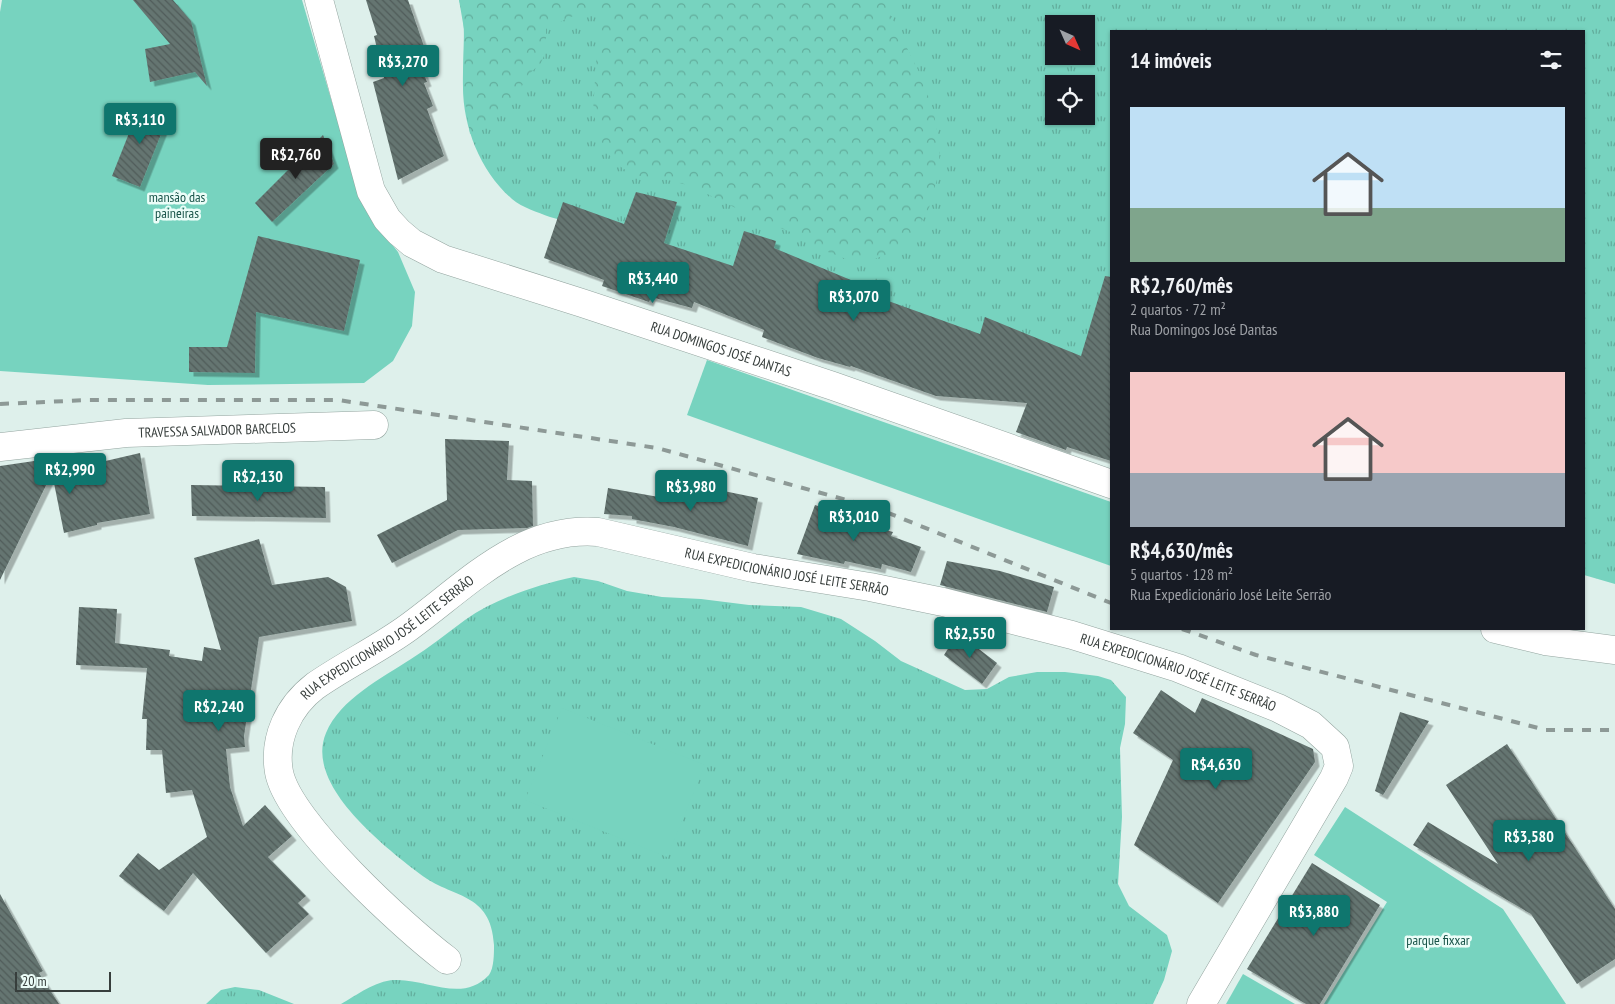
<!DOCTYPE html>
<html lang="pt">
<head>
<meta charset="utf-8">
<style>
  body { margin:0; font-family:"PT Sans Narrow",sans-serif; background:#242831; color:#f1f3f6; height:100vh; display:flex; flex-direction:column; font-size:19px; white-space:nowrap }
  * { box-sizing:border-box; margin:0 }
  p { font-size:16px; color:#9ea1a6 }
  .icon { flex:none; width:28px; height:28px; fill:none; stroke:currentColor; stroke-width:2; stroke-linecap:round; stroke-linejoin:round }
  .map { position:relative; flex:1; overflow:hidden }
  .panel { position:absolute; left:1110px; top:30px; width:475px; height:600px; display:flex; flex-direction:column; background:#171b24; border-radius:0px; box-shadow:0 1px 4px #0004 }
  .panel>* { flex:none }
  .needle { width:32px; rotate:135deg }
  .controls { position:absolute; left:1045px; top:15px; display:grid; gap:10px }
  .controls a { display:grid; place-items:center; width:50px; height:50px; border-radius:0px; background:#171b24; box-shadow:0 1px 4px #0004; font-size:25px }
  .scale { position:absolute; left:15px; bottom:12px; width:96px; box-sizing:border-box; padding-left:5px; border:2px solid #373e3c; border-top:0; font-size:14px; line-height:18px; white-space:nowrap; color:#373e3c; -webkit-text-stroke:4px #ebfdf8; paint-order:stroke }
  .price { position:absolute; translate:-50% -42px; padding:0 11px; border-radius:5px; background:#0f766e; color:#fff; font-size:16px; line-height:32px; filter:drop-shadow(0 1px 2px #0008) }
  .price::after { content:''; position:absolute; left:50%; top:30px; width:15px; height:11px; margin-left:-8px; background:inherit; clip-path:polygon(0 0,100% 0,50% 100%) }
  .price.active { background:#222; color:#fff }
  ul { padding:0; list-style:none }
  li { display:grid; align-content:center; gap:10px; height:265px; padding:0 20px }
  li span { display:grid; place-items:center; height:155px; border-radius:0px; color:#555 }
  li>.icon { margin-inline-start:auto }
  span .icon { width:90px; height:90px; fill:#fffc; stroke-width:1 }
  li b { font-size:21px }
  h2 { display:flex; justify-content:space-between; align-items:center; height:60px; padding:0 20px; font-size:21px }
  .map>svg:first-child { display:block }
  .grass { fill:url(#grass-tufts); fill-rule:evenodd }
  .forest { fill:url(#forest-crowns) }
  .green { fill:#77d3bf }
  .building { fill:url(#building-back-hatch); filter:url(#shadow) }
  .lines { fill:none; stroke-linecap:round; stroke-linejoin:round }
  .street-casing { stroke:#93a49f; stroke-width:29 }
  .secondary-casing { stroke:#93a49f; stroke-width:29 }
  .street { stroke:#fff; stroke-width:28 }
  .secondary { stroke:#fff; stroke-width:28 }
  .rail { stroke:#8d9996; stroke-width:4; stroke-dasharray:9 9; stroke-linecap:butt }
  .labels { text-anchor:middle; stroke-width:5; stroke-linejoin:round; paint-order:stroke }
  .park-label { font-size:14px; fill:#195449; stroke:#ebfdf8 }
  .street-label { font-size:14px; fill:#373e3c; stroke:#ebfdf8 }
</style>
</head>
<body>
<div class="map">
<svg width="1615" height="1004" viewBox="0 0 1615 1004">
  <defs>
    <pattern id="grass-tufts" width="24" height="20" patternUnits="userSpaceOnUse" patternTransform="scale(1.25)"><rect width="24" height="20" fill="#77d3bf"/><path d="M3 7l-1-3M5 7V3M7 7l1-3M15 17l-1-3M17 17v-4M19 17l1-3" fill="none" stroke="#62ad9c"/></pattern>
    <pattern id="forest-crowns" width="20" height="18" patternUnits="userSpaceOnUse" patternTransform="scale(1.25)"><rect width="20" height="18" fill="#77d3bf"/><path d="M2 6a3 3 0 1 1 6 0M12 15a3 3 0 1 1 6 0" fill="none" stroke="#62ad9c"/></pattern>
    <pattern id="building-back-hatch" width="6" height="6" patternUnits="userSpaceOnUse" patternTransform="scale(1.25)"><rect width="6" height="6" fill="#657571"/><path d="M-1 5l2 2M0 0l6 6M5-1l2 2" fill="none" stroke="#505c59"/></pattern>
    <filter id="shadow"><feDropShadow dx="4.5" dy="4.5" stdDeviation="0" flood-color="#0004"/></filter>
  </defs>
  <rect width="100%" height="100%" fill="#def0eb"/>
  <g class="grass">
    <path d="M459,0H1615V584L1584,575V31H1111V393L954,328L550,217C537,212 523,208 512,199C481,172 463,128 463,87C462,58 468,28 459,0ZM1054,24H1086V56H1054ZM1054,84H1086V116H1054Z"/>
    <path d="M574,577L598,581L627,591L662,597L701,599L749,605L801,607L841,619L875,641L901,661L965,690L987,689L1009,677L1037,672H1065L1098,676L1111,680L1126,697L1125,724L1120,748L1122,817L1118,884L1129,906L1167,935L1172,951L1164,980L1153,1004H341C357,995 375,981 394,980C426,978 462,1004 489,975C494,968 494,954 494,945C491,891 452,899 420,874C385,847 304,785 326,733C340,699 382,678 411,659C430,647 447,633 465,620C496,598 537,585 574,577Z"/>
    <polygon points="235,987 259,990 294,1004 206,1004 221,990"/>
  </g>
  <path class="forest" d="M459,0H883L920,74L933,109L940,146L938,176L929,208L917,230L902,245L888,254L869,261L846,259L828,252L813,245L798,235L758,219L691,186L668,180L651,179L630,173L618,165L604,149L593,112L597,47L607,10C584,9 566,19 546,28V51L541,63L528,75L513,102L502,113L470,134L463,88L464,29Z"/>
  <g class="green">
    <polygon points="2,0 302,0 358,191 371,218 398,252 415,292 412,326 393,361 364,383 208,385 0,371 0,12"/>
    <polygon points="707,360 1111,502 1111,566 687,415"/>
    <polygon points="562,708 705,765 667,857 525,800"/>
    <polygon points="1345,807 1503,909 1566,1004 1324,1004 1387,902 1314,855"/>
    <polygon points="1243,974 1295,1004 1226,1004"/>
  </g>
  <g class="building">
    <polygon points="133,0 173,0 191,21 207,86 195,72 150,82 145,49 170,44"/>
    <polygon points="366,0 408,0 427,55 418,58 427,82 424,83 433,106 427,109 444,156 398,180 373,82 384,78 374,36 377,35"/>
    <polygon points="141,103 169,114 140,187 112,176"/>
    <polygon points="323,135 334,164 272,222 255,203"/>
    <polygon points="636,192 677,202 664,243 733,266 744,231 776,241 774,248 882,293 880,298 980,334 985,317 1081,356 1105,276 1111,277 1111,461 1067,447 1066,450 1016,432 1027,403 936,396 851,366 850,367 818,358 762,337 764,330 694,302 692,308 651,297 649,302 602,286 604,280 544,258 563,202 624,224"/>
    <polygon points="258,236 360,260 344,331 256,312 255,373 189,372 189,347 227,347"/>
    <polygon points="445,439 509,441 507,480 532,481 533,526 527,528 458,530 392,563 377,535 447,500"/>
    <polygon points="140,453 150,514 97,523 97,525 64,533 52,473 0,580 0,466 82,454 84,466"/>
    <polygon points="191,485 325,487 326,518 192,516"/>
    <polygon points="704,487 758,498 748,546 674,527 632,519 632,516 604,514 608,488 670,499 671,492 699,499"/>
    <polygon points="815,505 855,518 854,522 893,532 891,536 921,547 911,572 882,564 881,569 845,561 844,564 797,554"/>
    <polygon points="259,539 272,585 328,577 346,587 352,621 259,637 244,736 245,747 226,749 230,787 243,826 265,805 292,836 268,857 306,896 298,903 309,914 266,953 193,873 164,911 119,876 138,853 159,870 207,837 192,790 166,793 162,750 146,750 147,719 142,719 147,668 76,665 79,607 117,609 115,643 170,650 169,656 202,661 204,647 221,650 194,558"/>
    <polygon points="947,561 1000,571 1054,587 1047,612 940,585"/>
    <polygon points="958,633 997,663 982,684 944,655"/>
    <polygon points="1161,690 1195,713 1202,698 1313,749 1315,762 1218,903 1134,845 1173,760 1133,733"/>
    <polygon points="1400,712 1429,721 1383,795 1375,791"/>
    <polygon points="1507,744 1615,909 1615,959 1577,984 1531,914 1413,845 1428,822 1498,864 1446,785"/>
    <polygon points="1312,863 1380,905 1320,1004 1306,1004 1247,969"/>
    <polygon points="0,894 43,971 39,973 59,1004 0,1004"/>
  </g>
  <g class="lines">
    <defs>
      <g id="street">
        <path id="s1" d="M0,447L126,433L374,425"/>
        <path id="s2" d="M447,960C406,929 288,822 279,772C273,738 289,706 315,686C345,665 379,649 409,627C467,585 520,526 598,532L753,568L870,587L943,602L1072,635L1178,668L1278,708L1311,725L1335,747L1339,766L1334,778L1201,1004"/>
      </g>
      <g id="secondary">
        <path id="s3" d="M319,0L371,191L387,219L399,232L412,243L443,259L582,303L833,386L1111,484"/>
        <polyline points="1495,629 1545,641 1615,650"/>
      </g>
    </defs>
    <use href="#street" class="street-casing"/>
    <use href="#secondary" class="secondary-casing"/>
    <use href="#street" class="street"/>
    <use href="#secondary" class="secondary"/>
    <g class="rail">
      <polyline points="0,404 89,400 338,400 657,448 876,508 1111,603"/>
      <polyline points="1182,629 1256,655 1546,730 1615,730"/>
    </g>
  </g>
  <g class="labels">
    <g class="park-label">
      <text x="177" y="202">mansão das<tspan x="177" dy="16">paineiras</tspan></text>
      <text x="1438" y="945">parque fixxar</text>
    </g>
    <g class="street-label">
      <text dy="5" stroke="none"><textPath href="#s3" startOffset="592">RUA DOMINGOS JOSÉ DANTAS</textPath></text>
      <text dy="5" stroke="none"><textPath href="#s1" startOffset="218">TRAVESSA SALVADOR BARCELOS</textPath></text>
      <text dy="5" stroke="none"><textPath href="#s2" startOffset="874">RUA EXPEDICIONÁRIO JOSÉ LEITE SERRÃO</textPath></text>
      <text dy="5" stroke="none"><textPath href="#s2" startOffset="440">RUA EXPEDICIONÁRIO JOSÉ LEITE SERRÃO</textPath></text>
      <text dy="5" stroke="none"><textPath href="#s2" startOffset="1279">RUA EXPEDICIONÁRIO JOSÉ LEITE SERRÃO</textPath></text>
    </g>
  </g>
</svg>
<div class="controls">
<a><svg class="needle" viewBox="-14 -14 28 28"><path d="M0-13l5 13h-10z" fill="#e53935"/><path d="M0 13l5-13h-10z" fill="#9ea1a6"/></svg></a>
<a><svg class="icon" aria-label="locate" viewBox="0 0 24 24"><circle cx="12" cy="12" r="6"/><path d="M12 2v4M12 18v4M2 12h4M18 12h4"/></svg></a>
</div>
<div class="scale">20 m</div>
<b class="price" style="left:403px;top:87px">R$3,270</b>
<b class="price" style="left:140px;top:145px">R$3,110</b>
<b class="price active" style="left:296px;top:180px">R$2,760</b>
<b class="price" style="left:653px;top:304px">R$3,440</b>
<b class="price" style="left:854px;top:322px">R$3,070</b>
<b class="price" style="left:70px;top:495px">R$2,990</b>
<b class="price" style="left:258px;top:502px">R$2,130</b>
<b class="price" style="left:691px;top:512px">R$3,980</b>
<b class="price" style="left:854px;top:542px">R$3,010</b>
<b class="price" style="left:970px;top:659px">R$2,550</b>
<b class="price" style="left:219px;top:732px">R$2,240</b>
<b class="price" style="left:1216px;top:790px">R$4,630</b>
<b class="price" style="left:1529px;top:862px">R$3,580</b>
<b class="price" style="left:1314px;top:937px">R$3,880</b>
<section class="panel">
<h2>14 imóveis<svg class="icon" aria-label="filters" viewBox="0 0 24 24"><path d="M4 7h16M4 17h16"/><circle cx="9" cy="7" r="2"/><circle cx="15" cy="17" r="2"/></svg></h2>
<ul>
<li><span style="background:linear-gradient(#bfe0f5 65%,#7fa58c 0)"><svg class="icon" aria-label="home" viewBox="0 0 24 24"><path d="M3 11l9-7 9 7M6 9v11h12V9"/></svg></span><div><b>R$2,760/mês</b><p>2 quartos · 72 m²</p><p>Rua Domingos José Dantas</p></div></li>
<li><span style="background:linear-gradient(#f6c9c9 65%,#9aa5b1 0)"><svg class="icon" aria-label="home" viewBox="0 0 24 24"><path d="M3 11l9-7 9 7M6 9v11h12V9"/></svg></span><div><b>R$4,630/mês</b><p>5 quartos · 128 m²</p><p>Rua Expedicionário José Leite Serrão</p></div></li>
</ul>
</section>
</div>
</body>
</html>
